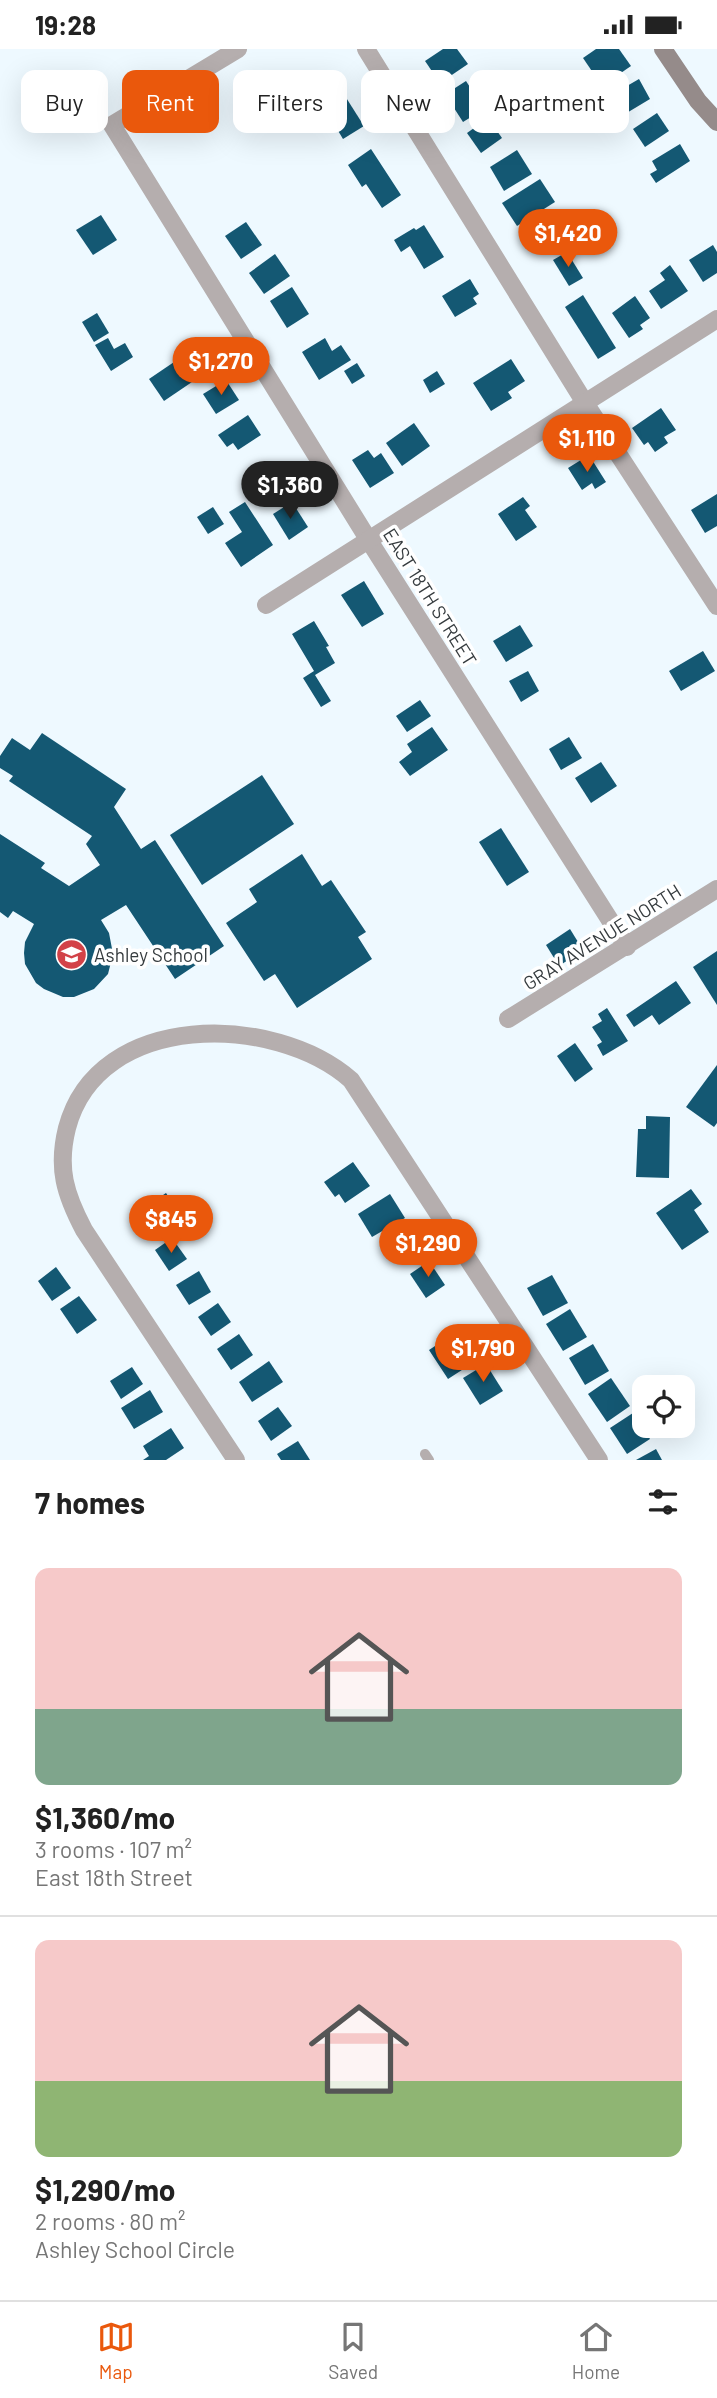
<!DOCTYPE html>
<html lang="en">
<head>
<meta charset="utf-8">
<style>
  body { margin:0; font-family:Barlow,sans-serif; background:#f6f6f6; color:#222; height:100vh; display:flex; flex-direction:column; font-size:26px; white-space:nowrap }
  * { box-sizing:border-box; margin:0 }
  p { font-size:23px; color:#767676 }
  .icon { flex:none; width:38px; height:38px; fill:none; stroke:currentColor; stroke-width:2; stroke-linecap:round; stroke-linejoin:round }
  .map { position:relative; height:1411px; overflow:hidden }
  .panel { display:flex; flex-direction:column; background:#fff; flex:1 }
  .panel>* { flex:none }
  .top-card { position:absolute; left:21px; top:21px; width:676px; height:63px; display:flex; gap:14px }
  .buttons { position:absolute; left:632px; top:1326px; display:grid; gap:14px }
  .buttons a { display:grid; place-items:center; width:63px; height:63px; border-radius:14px; background:#fff; box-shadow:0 7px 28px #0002; font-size:35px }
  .price { position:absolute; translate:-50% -60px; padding:0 16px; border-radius:24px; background:#ea580c; color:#fff; font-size:23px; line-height:46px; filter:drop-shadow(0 2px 4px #0008) }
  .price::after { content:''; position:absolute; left:50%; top:42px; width:21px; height:16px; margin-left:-10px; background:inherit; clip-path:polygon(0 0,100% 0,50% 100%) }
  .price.selected { background:#222; color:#fff }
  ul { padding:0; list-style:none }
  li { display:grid; align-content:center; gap:14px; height:371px; padding:0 35px }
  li+li { border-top:2px solid #e0e0e0 }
  li span { display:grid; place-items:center; height:217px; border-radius:14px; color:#555 }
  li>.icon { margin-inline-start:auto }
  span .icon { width:126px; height:126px; fill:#fffc; stroke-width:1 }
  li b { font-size:30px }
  h2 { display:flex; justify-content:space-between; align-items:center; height:84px; padding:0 35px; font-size:30px }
  .chip { padding:0 24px; border-radius:14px; background:#fff; box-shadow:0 7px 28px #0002; font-size:24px; line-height:63px }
  .chip.selected { background:#ea580c; color:#fff }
  .status { display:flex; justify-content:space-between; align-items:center; height:49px; padding:0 35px; background:#fff; direction:ltr }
  .status svg { height:19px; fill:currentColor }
  .dock { display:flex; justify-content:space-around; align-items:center; height:98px; border-top:2px solid #e0e0e0; background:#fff; font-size:19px; color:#767676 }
  .dock a { display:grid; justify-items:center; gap:4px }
  .dock .selected { color:#ea580c }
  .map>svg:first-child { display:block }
  .building { fill:#145873 }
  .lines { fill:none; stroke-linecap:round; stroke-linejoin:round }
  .lane { stroke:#b5aeae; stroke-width:10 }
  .street { stroke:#b5aeae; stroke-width:18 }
  .secondary { stroke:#958b8a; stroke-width:18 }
  .labels { text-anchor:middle; stroke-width:7; stroke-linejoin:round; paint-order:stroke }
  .street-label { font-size:19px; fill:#353b3e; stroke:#fff }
  .poi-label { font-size:19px; fill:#353b3e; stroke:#fff; text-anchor:start }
</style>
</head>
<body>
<div class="status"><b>19:28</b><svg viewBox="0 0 49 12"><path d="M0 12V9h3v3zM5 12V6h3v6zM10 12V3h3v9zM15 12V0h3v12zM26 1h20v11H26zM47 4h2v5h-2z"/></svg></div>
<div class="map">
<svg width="717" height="1411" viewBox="0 0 717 1411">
  <rect width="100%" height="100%" fill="#eef9ff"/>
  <g class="building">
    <polygon points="443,0 457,0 468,15 440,34 425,12"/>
    <polygon points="596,0 619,0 631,17 602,37 583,9"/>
    <polygon points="639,30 650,50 615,71 609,62 615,59 608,48"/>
    <polygon points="466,32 484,60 463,73 454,59 449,62 441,48"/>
    <polygon points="345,47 364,77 343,90 325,60"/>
    <polygon points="657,64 669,82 645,98 633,80"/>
    <polygon points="488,69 502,89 481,104 467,84"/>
    <polygon points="680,95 690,112 656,134 650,125 657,121 652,112"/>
    <polygon points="371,100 401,146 382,159 366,135 362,138 348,116"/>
    <polygon points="517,101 532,125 504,142 490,118"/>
    <polygon points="540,130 555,153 517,177 502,154"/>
    <polygon points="101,166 117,191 93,206 76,181"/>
    <polygon points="246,173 262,196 241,210 225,187"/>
    <polygon points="424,176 444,208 424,220 410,197 401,203 394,191 414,179 416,181"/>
    <polygon points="713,196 717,203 717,224 703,233 689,211"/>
    <polygon points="567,203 583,229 569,237 553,211"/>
    <polygon points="275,205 290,227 264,245 249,224"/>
    <polygon points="670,216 688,242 661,260 649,242 665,231 660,224"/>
    <polygon points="470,230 479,245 473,249 477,255 455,268 442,247"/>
    <polygon points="292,238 309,265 287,279 270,252"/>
    <polygon points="583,246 616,299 598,310 565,258"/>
    <polygon points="635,247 650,269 640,276 643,280 629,289 612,264"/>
    <polygon points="97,264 109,284 94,293 82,273"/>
    <polygon points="108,289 114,300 125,294 133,308 111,322 95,296"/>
    <polygon points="325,289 332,302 341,296 351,311 319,331 302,303"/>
    <polygon points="511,310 525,332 508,343 512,349 491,362 473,334"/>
    <polygon points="177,311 192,333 164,352 149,330"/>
    <polygon points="357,314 365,327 352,335 344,322"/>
    <polygon points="437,322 445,335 430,344 423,331"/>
    <polygon points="226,331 239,351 216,365 203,345"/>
    <polygon points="661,359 676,381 664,388 668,394 655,403 648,393 644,396 632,379"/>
    <polygon points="248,366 261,386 238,401 233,394 227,398 218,386"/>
    <polygon points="414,374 430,397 402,417 386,394"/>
    <polygon points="368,401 374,409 381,404 394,424 370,439 352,411"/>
    <polygon points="589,406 606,433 595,440 592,434 582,441 568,419"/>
    <polygon points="717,445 717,477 705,484 691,461"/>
    <polygon points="523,448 530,457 525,461 537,478 516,492 498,465"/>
    <polygon points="245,453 273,496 241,518 225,494 242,483 229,463"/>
    <polygon points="292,453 308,478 289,491 273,465"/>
    <polygon points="213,458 224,475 208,485 197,468"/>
    <polygon points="364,532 384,565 362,578 341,546"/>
    <polygon points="314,572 329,597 326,598 335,614 315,626 331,652 321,658 303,629 314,622 292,585"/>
    <polygon points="520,576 533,597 506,613 493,592"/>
    <polygon points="703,602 715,622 681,642 669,622"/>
    <polygon points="528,622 539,642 521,653 509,632"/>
    <polygon points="420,651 431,667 407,683 396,667"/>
    <polygon points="432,678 448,701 410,727 399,713 412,703 407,695"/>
    <polygon points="42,684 126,740 114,758 141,800 155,791 224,897 175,930 126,856 101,871 109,884 113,905 108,925 94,940 74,948 63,948 44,940 36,934 25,915 24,904 25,893 34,875 13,862 8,869 0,863 0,785 45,814 41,819 69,837 100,816 86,795 92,787 9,732 13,727 0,719 0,707 12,689 30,701"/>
    <polygon points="569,688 582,709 561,721 549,700"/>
    <polygon points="601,713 617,737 591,754 575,729"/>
    <polygon points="262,726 294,775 202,836 170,786"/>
    <polygon points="501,779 529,823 507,837 479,793"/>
    <polygon points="302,805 322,837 331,831 366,883 358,888 372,910 297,959 275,925 264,932 226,874 257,853 249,840"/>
    <polygon points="570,880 583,901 559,917 546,896"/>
    <polygon points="717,902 717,956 693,918"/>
    <polygon points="676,932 691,954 659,976 652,966 634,978 626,966"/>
    <polygon points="607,959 628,992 603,1007 597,996 602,993 592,978 602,972 598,965"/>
    <polygon points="575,994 593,1020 575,1033 557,1007"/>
    <polygon points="717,1016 717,1074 714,1078 686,1058"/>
    <polygon points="646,1067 670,1068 669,1129 636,1128 638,1080 646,1080"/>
    <polygon points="353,1113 370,1137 345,1154 339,1145 335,1148 324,1133"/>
    <polygon points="691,1140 702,1155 694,1161 709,1183 682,1201 656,1164"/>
    <polygon points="166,1144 176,1159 140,1182 131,1168"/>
    <polygon points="390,1145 405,1169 372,1188 358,1165"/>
    <polygon points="172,1189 187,1210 169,1222 155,1201"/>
    <polygon points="429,1212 445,1236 426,1249 410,1225"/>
    <polygon points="56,1218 71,1239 52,1252 38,1232"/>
    <polygon points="199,1222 211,1243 189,1256 176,1236"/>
    <polygon points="552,1226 568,1254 543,1267 527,1239"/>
    <polygon points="79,1247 97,1271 77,1285 60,1260"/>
    <polygon points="218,1254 231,1273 211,1287 198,1268"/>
    <polygon points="570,1260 587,1288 563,1302 546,1275"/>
    <polygon points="239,1285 253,1306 231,1321 217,1300"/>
    <polygon points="467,1286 482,1308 448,1330 429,1301 444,1291 449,1298"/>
    <polygon points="593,1295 609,1322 585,1336 569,1309"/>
    <polygon points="269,1312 283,1333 252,1353 239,1333"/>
    <polygon points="486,1315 503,1342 480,1356 463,1329"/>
    <polygon points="132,1318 143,1335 121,1350 110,1332"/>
    <polygon points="611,1329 630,1357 607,1373 588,1345"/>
    <polygon points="150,1341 163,1363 134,1380 121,1359"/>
    <polygon points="278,1358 292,1377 271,1392 258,1372"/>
    <polygon points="633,1364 650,1390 627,1405 610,1379"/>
    <polygon points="171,1379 184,1399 166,1411 143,1411 149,1407 143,1397"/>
    <polygon points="298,1392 310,1411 281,1411 277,1405"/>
    <polygon points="656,1400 662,1411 636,1411"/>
  </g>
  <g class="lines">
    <polyline class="lane" points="425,1405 429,1411"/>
    <g class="street">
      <polyline points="238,0 112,76 368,490 627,898"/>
      <polyline points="366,0 585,354 717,557"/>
      <polyline points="266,556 717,270"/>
      <polyline points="508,970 717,840"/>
      <path d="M236,1411L84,1181C65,1145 57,1119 67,1079C98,961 275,964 351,1031L599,1411"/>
    </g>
    <polyline class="secondary" points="663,0 698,52 717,73"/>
  </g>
  <defs>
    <symbol id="school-disc" viewBox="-11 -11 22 22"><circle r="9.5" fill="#d24248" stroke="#fff"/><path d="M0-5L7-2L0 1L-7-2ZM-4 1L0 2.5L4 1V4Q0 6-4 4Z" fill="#fff"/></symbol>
  </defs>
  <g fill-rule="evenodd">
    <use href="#school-disc" x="54" y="888" width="35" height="35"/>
  </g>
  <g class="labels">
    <g class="street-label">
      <text transform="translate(430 548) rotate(58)" y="7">EAST 18TH STREET</text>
      <text transform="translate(602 888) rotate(-32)" y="7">GRAY AVENUE NORTH</text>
    </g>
    <g class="poi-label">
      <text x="94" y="913">Ashley School</text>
    </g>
  </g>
</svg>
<div class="buttons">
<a><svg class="icon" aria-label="locate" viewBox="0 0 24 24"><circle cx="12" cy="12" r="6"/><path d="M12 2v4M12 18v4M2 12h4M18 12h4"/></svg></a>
</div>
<b class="price" style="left:568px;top:220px">$1,420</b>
<b class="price" style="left:221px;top:348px">$1,270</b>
<b class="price" style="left:587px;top:425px">$1,110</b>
<b class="price selected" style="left:290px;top:472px">$1,360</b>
<b class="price" style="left:171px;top:1206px">$845</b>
<b class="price" style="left:428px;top:1230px">$1,290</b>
<b class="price" style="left:483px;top:1335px">$1,790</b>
<div class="top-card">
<a class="chip">Buy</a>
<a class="chip selected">Rent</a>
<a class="chip">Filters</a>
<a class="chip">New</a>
<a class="chip">Apartment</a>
</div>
</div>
<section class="panel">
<h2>7 homes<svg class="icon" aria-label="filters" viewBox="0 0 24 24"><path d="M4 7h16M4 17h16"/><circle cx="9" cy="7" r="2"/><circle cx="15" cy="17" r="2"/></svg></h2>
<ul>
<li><span style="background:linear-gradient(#f6c9c9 65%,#7fa58c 0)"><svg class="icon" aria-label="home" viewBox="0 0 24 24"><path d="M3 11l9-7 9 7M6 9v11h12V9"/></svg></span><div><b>$1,360/mo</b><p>3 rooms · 107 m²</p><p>East 18th Street</p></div></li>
<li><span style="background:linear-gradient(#f6c9c9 65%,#8fb573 0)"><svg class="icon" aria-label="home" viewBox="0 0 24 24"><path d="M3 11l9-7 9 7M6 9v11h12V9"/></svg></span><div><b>$1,290/mo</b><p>2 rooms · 80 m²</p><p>Ashley School Circle</p></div></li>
</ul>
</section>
<nav class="dock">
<a class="selected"><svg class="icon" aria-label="map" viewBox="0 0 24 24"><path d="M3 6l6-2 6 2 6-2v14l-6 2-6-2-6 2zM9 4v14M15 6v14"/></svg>Map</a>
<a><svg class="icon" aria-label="saved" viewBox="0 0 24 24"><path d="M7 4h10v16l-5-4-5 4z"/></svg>Saved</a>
<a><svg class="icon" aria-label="home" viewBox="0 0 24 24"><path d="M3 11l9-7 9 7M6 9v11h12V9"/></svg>Home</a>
</nav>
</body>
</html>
